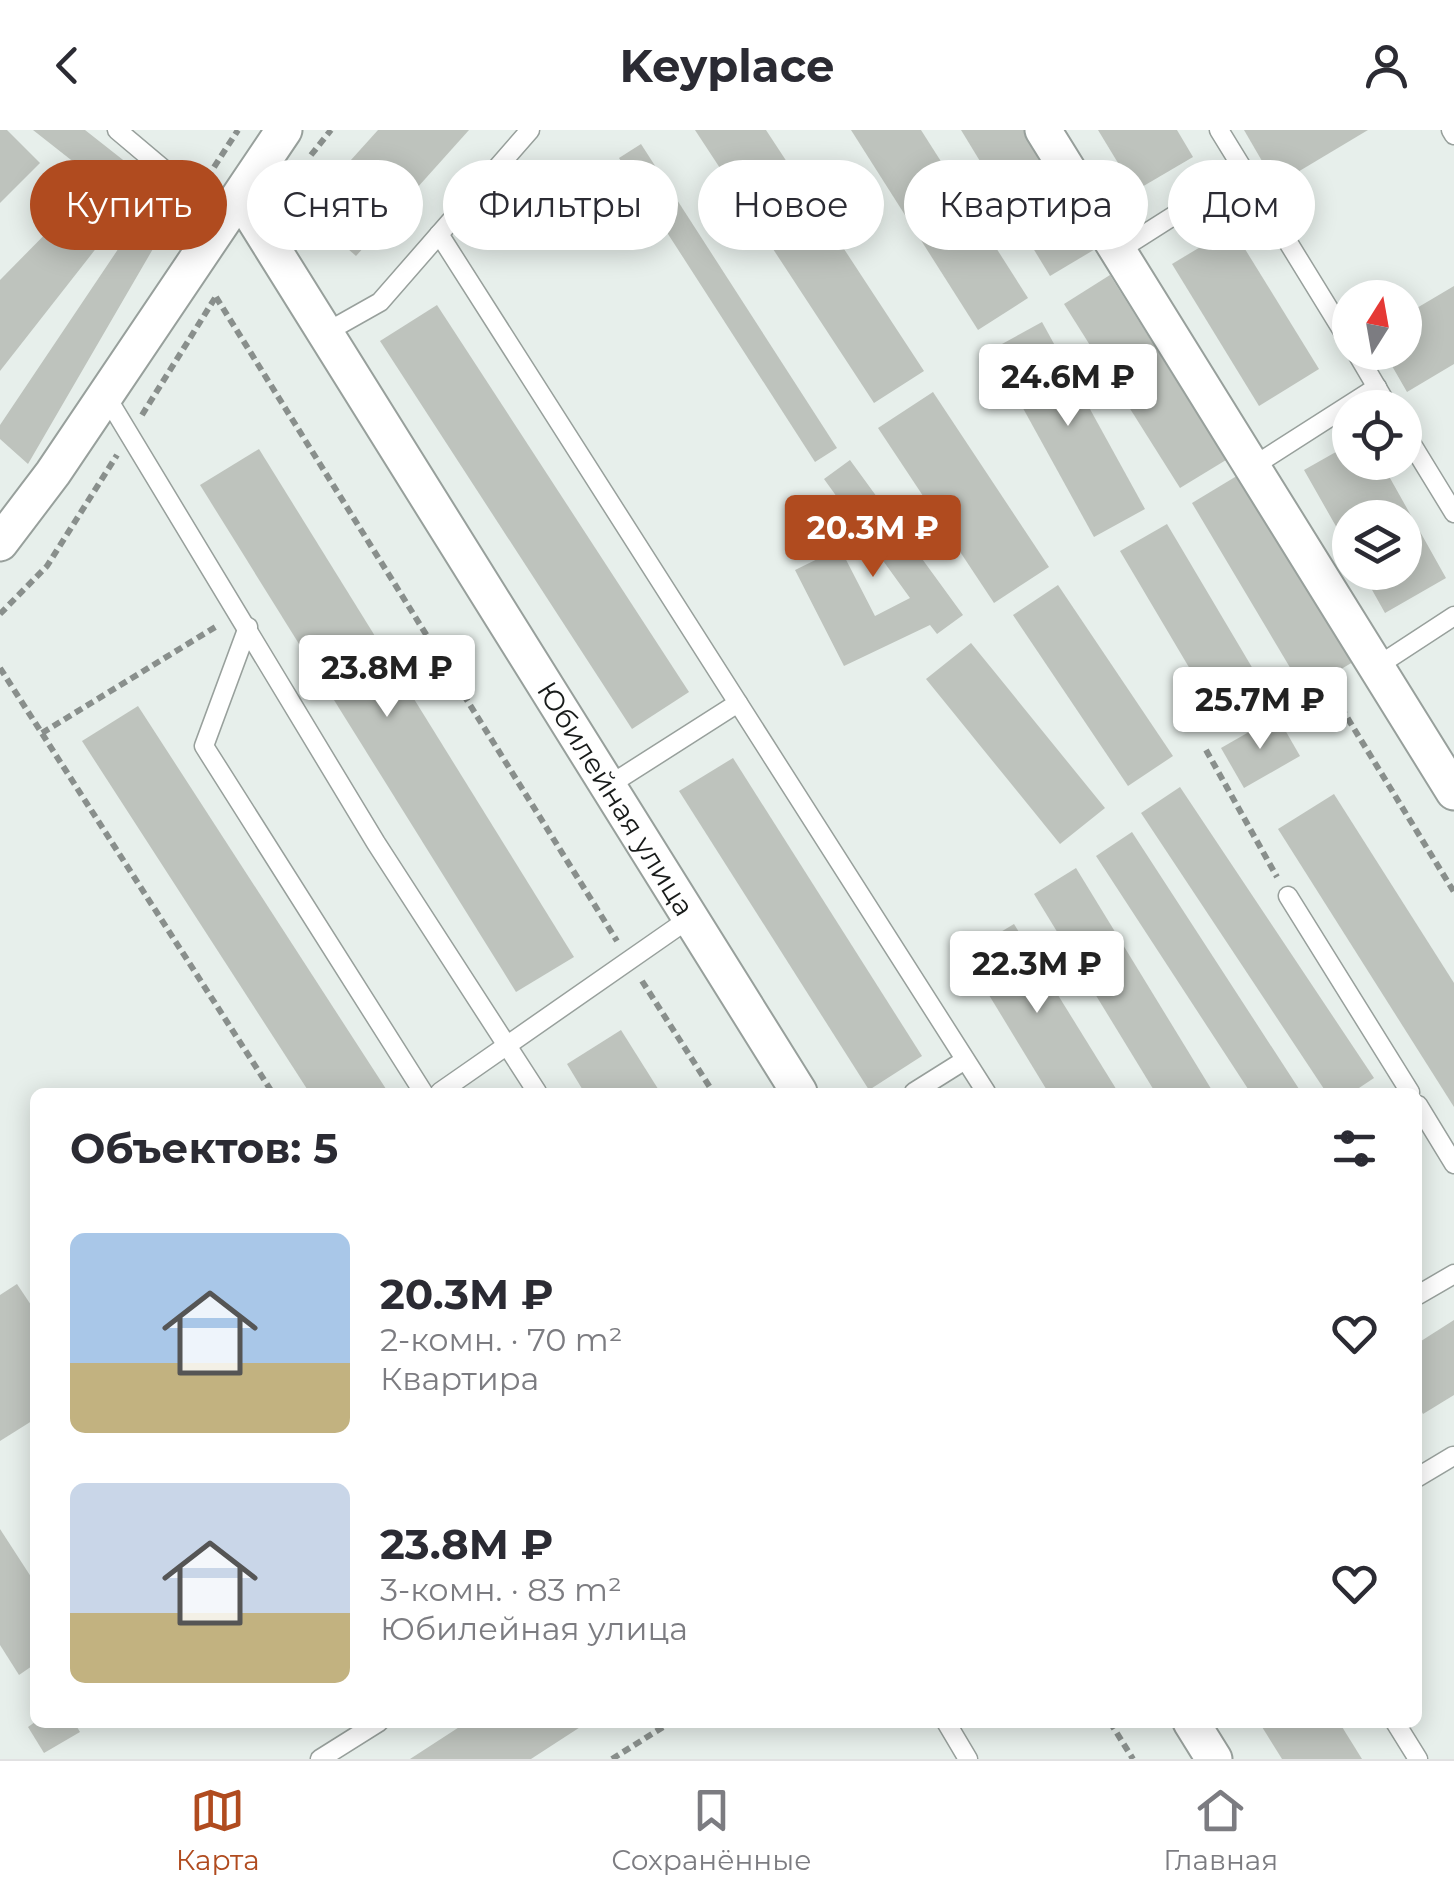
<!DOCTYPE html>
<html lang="ru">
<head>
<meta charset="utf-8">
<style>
  body { margin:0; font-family:Montserrat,sans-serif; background:#f7f7f7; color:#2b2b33; height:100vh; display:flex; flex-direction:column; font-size:38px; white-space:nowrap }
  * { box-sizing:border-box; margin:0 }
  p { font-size:32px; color:#7c7c81 }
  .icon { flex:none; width:55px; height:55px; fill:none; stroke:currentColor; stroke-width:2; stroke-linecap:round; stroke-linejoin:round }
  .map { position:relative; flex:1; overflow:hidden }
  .drawer { position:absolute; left:30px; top:958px; width:1392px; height:640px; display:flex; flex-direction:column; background:#fff; border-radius:15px; box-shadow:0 5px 25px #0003 }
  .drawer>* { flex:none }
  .banner { position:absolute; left:30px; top:30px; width:1395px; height:90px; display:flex; gap:20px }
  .needle { width:65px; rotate:11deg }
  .buttons { position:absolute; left:1332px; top:150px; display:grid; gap:20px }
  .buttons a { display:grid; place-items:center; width:90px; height:90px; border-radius:50%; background:#fff; box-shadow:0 5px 25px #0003; font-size:50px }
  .price { position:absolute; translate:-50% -85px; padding:0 22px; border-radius:10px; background:#fff; color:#222; font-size:32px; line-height:65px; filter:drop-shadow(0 2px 5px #0008) }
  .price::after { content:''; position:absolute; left:50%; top:60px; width:30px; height:22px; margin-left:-15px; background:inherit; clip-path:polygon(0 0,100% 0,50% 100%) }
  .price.active { background:#b04b1f; color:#fff }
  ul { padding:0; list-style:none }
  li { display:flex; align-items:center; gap:30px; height:250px; padding:0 40px }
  li span { display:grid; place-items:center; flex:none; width:280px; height:200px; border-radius:15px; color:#555 }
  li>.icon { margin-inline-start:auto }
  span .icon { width:120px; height:120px; fill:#fffc; stroke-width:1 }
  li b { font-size:42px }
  h2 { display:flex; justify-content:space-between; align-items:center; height:120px; padding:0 40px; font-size:42px }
  .pill { padding:0 35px; border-radius:45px; background:#fff; box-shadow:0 5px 25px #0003; font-size:35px; line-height:90px }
  .pill.active { background:#b04b1f; color:#fff }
  header { display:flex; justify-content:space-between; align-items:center; height:130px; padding:0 40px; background:#fff; font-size:45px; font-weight:700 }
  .menu { display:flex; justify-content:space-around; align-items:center; height:140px; border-top:2px solid #e1e1e2; background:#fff; font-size:28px; color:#7c7c81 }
  .menu a { display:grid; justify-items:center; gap:5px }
  .menu .active { color:#b04b1f }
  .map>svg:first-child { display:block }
  .building { fill:#bec3bd }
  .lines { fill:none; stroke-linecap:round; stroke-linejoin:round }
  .service-casing { stroke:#98a09c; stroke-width:21 }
  .minor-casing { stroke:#98a09c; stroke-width:39 }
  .path { stroke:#898f8c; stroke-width:6; stroke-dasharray:8 5; stroke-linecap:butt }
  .service { stroke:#fff; stroke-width:18 }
  .minor { stroke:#fff; stroke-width:35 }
  .labels { text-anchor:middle; stroke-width:10; stroke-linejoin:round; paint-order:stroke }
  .street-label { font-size:28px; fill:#181b1a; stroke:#e7efeb }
</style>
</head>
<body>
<header><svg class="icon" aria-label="back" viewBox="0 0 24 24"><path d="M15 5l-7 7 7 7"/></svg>Keyplace<svg class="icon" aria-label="person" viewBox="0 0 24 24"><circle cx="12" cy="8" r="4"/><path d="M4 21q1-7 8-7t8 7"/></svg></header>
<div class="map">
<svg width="1454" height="1629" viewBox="0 0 1454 1629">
  <rect width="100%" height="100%" fill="#e7efeb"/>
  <g class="building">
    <polygon points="0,0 7,0 40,33 0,73"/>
    <polygon points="33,0 85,0 179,74 28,334 0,309 0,295 141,85"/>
    <polygon points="378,0 469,0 356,126 305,81"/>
    <polygon points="695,0 766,0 924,241 874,273"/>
    <polygon points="851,0 921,0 1028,168 978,200"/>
    <polygon points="961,0 1026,0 1097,118 1050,146"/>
    <polygon points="1098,0 1177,0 1193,27 1135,61"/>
    <polygon points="1244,0 1368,0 1276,55"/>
    <polygon points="641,14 837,318 815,332 619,28"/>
    <polygon points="69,80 105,107 0,241 0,150"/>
    <polygon points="1232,98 1319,239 1259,276 1172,134"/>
    <polygon points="1110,145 1226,330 1180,358 1064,174"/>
    <polygon points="1454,156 1454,234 1407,262 1384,222 1405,222 1405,185"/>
    <polygon points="437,175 689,562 632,599 380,211"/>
    <polygon points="1042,192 1145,379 1094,407 991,220"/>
    <polygon points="933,262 1049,437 994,473 878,298"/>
    <polygon points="1350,314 1350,332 1381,332 1446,448 1385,483 1362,442 1405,442 1405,388 1350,388 1350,421 1304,340"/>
    <polygon points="259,319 574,827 516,862 200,355"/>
    <polygon points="850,330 963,485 937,504 930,495 844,536 795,440 840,418 875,486 910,468 824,349"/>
    <polygon points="1240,344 1353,532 1304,561 1192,373"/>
    <polygon points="1167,394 1269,566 1222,593 1120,421"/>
    <polygon points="1058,455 1173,626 1128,656 1013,485"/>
    <polygon points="971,513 1105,678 1060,714 926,549"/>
    <polygon points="138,576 388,962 309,962 82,611"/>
    <polygon points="1277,586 1300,626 1244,658 1221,618"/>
    <polygon points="733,628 922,926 869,960 679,661"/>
    <polygon points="1180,657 1374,948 1353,962 1326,962 1141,683"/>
    <polygon points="1334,664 1454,853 1454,977 1278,699"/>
    <polygon points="1132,702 1301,962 1250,962 1096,726"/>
    <polygon points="1076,738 1213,962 1155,962 1034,764"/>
    <polygon points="1014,794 1118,962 1048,962 964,824"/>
    <polygon points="621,900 660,962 584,962 567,934"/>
    <polygon points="17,1154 35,1181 35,1289 0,1311 0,1165"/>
    <polygon points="1454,1190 1454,1265 1423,1284 1418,1275 1418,1213"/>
    <polygon points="0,1399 35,1453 35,1534 19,1545 0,1515"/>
    <polygon points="35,1592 74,1592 80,1602 44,1623 28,1597"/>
    <polygon points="467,1592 588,1592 531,1629 410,1629"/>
    <polygon points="1259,1592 1339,1592 1362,1629 1282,1629"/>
  </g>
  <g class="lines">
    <defs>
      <g id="service">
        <polyline points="117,0 225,91"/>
        <polyline points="1219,0 1350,213"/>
        <polyline points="1451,0 1454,5"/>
        <polyline points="439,104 986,962"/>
        <polyline points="1118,121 1244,41"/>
        <polyline points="325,203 380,172 530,0"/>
        <polyline points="1356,222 1389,278"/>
        <polyline points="106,266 376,713 537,962"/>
        <polyline points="1405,303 1454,383"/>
        <polyline points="1252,337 1377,257"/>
        <polyline points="248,497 204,616 423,962"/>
        <polyline points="1376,537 1454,486"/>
        <polyline points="608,656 738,573"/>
        <polyline points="1288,766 1410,962"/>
        <polyline points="440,962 690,788"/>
        <polyline points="914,962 965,930"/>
        <polyline points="1418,975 1454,1034"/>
        <polyline points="1418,1165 1454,1144"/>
        <polyline points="1418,1347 1453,1326"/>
        <polyline points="946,1592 968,1629"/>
        <polyline points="1395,1592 1418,1629"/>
        <polyline points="320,1629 379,1592"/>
      </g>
      <g id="minor">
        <polyline points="1043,0 1454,662"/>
        <path id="s1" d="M241,68L799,962"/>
        <polyline points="0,413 53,343 284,0"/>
        <polyline points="1191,1592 1214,1629"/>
      </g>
    </defs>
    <use href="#service" class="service-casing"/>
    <use href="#minor" class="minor-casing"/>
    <g class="path">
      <polyline points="311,25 331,0"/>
      <polyline points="207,48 238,0"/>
      <polyline points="216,167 617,811"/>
      <polyline points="142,285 215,168"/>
      <polyline points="0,484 47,436 117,325"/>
      <polyline points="0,538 272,962"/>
      <polyline points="1334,566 1454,762"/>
      <polyline points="42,603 217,496"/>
      <polyline points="1206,620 1277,747"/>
      <polyline points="642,851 713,962"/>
      <polyline points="1110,1592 1133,1629"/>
      <polyline points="612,1629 671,1592"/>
    </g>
    <use href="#service" class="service"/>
    <use href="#minor" class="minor"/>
  </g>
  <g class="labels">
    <g class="street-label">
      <text dy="10" stroke="none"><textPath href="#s1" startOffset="708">Юбилейная улица</textPath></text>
    </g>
  </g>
</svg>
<div class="buttons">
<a><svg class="needle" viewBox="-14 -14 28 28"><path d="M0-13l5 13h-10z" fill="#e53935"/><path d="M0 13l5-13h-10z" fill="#7c7c81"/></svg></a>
<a><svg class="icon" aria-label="locate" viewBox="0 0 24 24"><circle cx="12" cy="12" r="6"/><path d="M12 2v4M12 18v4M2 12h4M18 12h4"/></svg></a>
<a><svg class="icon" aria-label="layers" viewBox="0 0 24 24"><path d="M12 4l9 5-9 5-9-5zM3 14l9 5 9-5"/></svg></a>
</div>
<b class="price" style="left:1068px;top:299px">24.6M ₽</b>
<b class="price active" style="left:873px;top:450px">20.3M ₽</b>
<b class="price" style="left:387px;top:590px">23.8M ₽</b>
<b class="price" style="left:1260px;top:622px">25.7M ₽</b>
<b class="price" style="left:1037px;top:886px">22.3M ₽</b>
<div class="banner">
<a class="pill active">Купить</a>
<a class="pill">Снять</a>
<a class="pill">Фильтры</a>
<a class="pill">Новое</a>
<a class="pill">Квартира</a>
<a class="pill">Дом</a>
</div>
<section class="drawer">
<h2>Объектов: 5<svg class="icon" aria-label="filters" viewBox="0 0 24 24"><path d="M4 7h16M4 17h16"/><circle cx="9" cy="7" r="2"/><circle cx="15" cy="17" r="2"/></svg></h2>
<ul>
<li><span style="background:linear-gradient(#a9c7e8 65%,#c2b280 0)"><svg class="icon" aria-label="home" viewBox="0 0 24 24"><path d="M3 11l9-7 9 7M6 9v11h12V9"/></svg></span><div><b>20.3M ₽</b><p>2-комн. · 70 m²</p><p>Квартира</p></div><svg class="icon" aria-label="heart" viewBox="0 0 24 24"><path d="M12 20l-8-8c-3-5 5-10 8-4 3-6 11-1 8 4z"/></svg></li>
<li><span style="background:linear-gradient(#c9d6e8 65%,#c2b280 0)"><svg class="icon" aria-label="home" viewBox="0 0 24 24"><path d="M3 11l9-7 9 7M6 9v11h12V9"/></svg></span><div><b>23.8M ₽</b><p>3-комн. · 83 m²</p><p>Юбилейная улица</p></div><svg class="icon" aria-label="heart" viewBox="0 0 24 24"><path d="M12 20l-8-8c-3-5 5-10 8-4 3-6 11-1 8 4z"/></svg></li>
</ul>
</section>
</div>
<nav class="menu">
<a class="active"><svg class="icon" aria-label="map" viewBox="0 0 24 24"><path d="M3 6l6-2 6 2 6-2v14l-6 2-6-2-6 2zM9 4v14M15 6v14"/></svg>Карта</a>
<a><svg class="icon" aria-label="saved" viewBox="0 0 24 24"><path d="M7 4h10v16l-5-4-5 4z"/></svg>Сохранённые</a>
<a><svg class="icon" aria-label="home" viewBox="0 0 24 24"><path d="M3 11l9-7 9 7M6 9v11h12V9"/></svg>Главная</a>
</nav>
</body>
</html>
